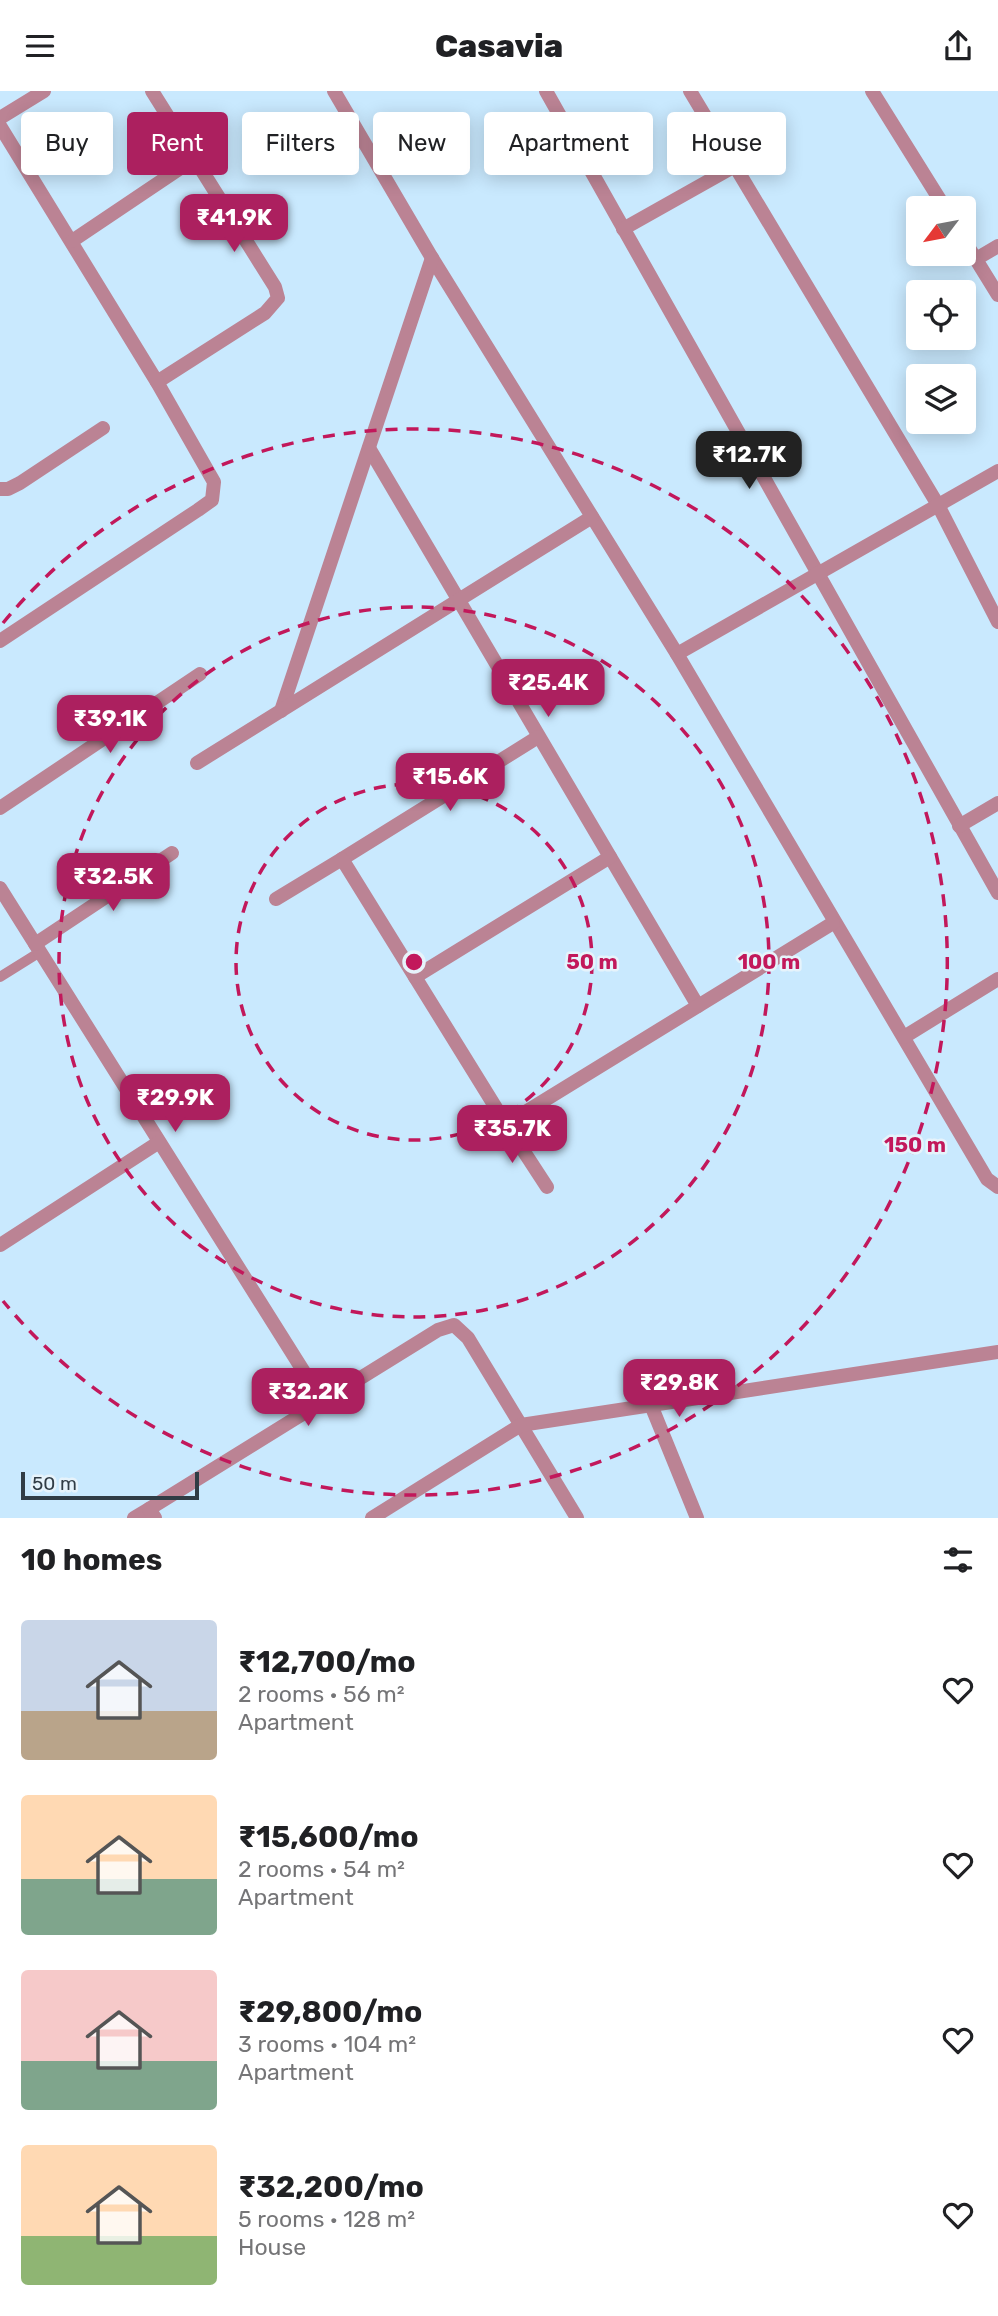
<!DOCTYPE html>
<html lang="en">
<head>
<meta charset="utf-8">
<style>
  body { margin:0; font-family:Rubik,sans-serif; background:#f2f2f2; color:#202124; height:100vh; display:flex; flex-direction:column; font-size:26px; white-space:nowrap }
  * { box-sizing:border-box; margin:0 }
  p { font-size:23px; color:#757577 }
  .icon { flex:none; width:38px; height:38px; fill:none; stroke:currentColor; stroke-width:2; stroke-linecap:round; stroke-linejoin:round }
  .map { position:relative; height:1427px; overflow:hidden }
  .details { display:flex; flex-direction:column; background:#fff; flex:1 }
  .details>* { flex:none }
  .hud { position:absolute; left:21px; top:21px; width:957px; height:63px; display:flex; gap:14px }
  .needle { width:46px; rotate:238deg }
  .controls { position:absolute; left:906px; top:105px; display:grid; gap:14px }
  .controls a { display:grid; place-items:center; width:70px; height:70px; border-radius:7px; background:#fff; box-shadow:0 4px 18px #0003; font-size:35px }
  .scale { position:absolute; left:21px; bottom:18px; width:178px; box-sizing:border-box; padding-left:7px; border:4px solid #303c45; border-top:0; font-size:19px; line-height:24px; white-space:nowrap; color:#303c45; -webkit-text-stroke:5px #e6f3fb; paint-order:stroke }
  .price { position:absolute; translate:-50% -60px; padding:0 16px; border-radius:14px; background:#ac205f; color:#fff; font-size:23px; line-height:46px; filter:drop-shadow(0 2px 4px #0008) }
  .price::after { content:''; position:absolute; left:50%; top:42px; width:21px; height:16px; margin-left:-10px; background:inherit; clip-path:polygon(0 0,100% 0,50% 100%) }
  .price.current { background:#222; color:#fff }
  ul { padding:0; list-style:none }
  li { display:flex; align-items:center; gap:21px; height:175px; padding:0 21px }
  li span { display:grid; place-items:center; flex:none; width:196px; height:140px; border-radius:7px; color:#555 }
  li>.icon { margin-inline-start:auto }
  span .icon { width:84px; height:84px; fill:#fffc; stroke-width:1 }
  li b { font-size:30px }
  h2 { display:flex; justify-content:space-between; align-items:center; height:84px; padding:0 21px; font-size:30px }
  .chip { padding:0 24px; border-radius:7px; background:#fff; box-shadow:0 4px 18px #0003; font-size:24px; line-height:63px }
  .chip.current { background:#ac205f; color:#fff }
  header { display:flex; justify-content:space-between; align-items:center; height:91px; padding:0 21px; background:#fff; font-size:32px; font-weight:800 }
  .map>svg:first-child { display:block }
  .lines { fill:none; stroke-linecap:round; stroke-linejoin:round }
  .service { stroke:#bb8394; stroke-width:10 }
  .minor { stroke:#bb8394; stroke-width:14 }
  .ring { fill:none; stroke:#c2185b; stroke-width:3.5; stroke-dasharray:12 9 }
  .centre { fill:#c2185b; stroke:#e6f3fb; stroke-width:3.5 }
  .ring-label { font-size:21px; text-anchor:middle; font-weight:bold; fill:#c2185b; stroke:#e6f3fb; stroke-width:5; stroke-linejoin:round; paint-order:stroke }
</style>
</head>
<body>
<header><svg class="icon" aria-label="menu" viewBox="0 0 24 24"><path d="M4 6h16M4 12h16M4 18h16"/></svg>Casavia<svg class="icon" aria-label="share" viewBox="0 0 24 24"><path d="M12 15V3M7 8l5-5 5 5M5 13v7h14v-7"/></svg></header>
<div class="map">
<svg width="998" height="1427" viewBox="0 0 998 1427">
  <rect width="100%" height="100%" fill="#c9e9fe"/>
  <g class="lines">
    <polyline class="service" points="0,886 40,861"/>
    <g class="minor">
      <polyline points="152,0 275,196 278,207 265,222 157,291"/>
      <polyline points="334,0 432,167 677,563 987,1088 998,1096"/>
      <polyline points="546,0 998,802"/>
      <polyline points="690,0 938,414 998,531"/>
      <polyline points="872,0 945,117"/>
      <polyline points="0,27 44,0"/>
      <polyline points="0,35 157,291 214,391 212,409 198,419 0,550"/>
      <polyline points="623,138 735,75"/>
      <polyline points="964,149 998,204"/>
      <polyline points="72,150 194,68"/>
      <polyline points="976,168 998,155"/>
      <polyline points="369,357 698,915"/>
      <polyline points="0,398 8,398 20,392 103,337"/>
      <polyline points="677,563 998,380"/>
      <polyline points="281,620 432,167"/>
      <polyline points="197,672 592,426"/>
      <polyline points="0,717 200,583"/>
      <polyline points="959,735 998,712"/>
      <polyline points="342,768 538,646"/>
      <polyline points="0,797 321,1308"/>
      <polyline points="276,808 342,768 506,1033 833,832"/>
      <polyline points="35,853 172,762"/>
      <polyline points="415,886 610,766"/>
      <polyline points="904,946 998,888"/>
      <polyline points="506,1033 547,1096"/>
      <polyline points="0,1154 159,1051"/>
      <polyline points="651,1314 697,1427"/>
      <polyline points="134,1427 149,1418"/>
      <polyline points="155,1427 149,1418 438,1239 454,1234 468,1247 577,1427"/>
      <polyline points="372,1427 521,1334 998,1261"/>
    </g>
  </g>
  <g class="ring">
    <circle cx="414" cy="871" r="178"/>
    <circle cx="414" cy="871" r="355"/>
    <path d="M3 532A533 533 0 1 1 3 1210"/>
  </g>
  <circle cx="414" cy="871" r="10" class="centre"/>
  <g class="ring-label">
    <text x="592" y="878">50 m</text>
    <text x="769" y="878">100 m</text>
    <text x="915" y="1061">150 m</text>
  </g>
</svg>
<div class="controls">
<a><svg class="needle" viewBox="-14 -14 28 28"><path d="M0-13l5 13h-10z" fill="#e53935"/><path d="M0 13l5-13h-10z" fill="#757577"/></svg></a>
<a><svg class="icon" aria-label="locate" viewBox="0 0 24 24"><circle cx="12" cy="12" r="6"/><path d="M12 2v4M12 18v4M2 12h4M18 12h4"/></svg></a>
<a><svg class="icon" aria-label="layers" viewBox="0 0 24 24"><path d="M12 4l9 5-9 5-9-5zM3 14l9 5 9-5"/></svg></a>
</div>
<div class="scale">50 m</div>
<b class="price" style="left:234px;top:163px">₹41.9K</b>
<b class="price current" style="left:749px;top:400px">₹12.7K</b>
<b class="price" style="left:548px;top:628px">₹25.4K</b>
<b class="price" style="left:110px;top:664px">₹39.1K</b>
<b class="price" style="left:450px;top:722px">₹15.6K</b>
<b class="price" style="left:113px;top:822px">₹32.5K</b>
<b class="price" style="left:175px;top:1043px">₹29.9K</b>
<b class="price" style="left:512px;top:1074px">₹35.7K</b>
<b class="price" style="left:679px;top:1328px">₹29.8K</b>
<b class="price" style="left:308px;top:1337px">₹32.2K</b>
<div class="hud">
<a class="chip">Buy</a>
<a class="chip current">Rent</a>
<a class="chip">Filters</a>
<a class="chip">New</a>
<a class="chip">Apartment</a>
<a class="chip">House</a>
</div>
</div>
<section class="details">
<h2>10 homes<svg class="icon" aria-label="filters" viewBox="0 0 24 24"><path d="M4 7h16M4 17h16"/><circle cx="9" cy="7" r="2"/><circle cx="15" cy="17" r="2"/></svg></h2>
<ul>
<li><span style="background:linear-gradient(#c9d6e8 65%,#b9a48a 0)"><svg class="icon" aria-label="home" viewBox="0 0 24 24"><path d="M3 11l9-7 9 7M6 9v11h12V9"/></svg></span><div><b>₹12,700/mo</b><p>2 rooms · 56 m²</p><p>Apartment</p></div><svg class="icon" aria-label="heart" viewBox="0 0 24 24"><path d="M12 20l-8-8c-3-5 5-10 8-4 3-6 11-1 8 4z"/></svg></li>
<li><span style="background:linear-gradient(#ffd9b3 60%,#7fa58c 0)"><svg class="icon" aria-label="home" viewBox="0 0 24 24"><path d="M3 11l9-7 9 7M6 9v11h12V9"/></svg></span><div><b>₹15,600/mo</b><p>2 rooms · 54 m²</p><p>Apartment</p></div><svg class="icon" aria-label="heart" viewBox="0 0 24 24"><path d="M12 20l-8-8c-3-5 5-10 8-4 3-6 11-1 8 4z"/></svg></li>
<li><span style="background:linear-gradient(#f6c9c9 65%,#7fa58c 0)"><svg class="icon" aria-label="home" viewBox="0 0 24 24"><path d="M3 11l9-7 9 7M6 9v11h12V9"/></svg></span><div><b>₹29,800/mo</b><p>3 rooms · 104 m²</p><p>Apartment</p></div><svg class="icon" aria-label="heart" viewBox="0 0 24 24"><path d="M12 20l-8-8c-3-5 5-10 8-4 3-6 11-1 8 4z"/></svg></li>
<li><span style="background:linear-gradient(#ffd9b3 65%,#8fb573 0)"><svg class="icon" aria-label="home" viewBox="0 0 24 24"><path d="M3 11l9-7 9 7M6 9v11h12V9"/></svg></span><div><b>₹32,200/mo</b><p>5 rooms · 128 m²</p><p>House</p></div><svg class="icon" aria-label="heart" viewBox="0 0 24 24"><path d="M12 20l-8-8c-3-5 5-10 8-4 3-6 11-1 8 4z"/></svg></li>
</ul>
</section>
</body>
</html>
